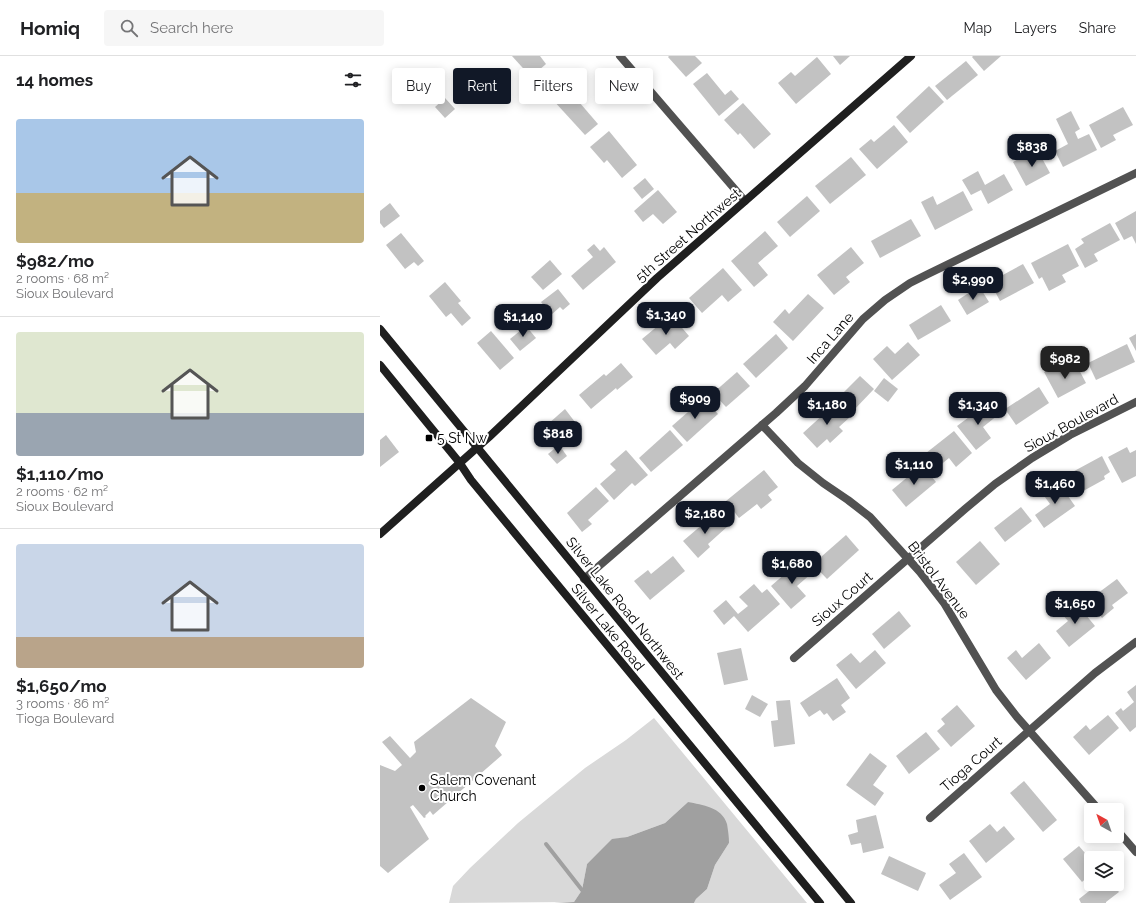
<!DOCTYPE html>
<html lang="en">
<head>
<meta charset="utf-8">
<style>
  body { margin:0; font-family:Raleway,sans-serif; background:#f6f6f6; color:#202124; height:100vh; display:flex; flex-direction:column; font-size:15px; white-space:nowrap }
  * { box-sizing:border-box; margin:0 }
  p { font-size:13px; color:#757577 }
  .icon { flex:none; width:22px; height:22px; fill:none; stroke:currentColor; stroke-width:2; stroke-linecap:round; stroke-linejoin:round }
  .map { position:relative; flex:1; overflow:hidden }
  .details { display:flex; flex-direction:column; background:#fff; width:380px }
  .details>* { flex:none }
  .top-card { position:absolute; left:12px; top:12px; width:380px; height:36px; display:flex; gap:8px }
  .needle { width:26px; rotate:320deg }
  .controls { position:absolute; left:704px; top:747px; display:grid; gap:8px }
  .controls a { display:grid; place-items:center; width:40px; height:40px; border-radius:4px; background:#fff; box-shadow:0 2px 10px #0003; font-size:20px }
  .price { position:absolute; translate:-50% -34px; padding:0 9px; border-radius:8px; background:#111827; color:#fff; font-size:13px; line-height:26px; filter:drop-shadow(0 1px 2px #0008) }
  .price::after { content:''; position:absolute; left:50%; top:24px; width:12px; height:9px; margin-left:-6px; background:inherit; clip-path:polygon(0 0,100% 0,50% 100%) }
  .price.active { background:#222; color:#fff }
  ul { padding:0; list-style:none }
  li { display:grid; align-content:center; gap:8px; height:212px; padding:0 16px }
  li+li { border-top:1px solid #e0e0e0 }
  li span { display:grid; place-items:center; height:124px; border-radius:4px; color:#555 }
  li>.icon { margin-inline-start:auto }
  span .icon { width:72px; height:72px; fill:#fffc; stroke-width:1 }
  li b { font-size:17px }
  h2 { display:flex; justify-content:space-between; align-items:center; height:48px; padding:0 16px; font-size:17px }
  .pill { padding:0 14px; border-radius:4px; background:#fff; box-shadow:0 2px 10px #0003; font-size:14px; line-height:36px }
  .pill.active { background:#111827; color:#fff }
  header { display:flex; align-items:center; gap:24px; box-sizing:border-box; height:56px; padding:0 20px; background:#fff; border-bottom:1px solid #e0e0e0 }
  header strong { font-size:19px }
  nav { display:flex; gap:22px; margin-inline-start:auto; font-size:14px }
  .search { width:280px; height:36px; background:#f6f6f6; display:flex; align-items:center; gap:10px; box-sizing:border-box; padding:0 14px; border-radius:4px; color:#757577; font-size:15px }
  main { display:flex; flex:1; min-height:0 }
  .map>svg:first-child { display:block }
  .green { fill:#d9d9d9 }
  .water { fill:#a0a0a0 }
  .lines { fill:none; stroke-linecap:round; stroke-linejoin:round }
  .stream { stroke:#a0a0a0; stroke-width:4 }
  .building { fill:#c2c2c2 }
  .street { stroke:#525252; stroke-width:8 }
  .secondary { stroke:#1f1f1f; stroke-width:8 }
  .poi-dot { fill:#000; stroke:#fff; stroke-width:1.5 }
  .labels { text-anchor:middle; stroke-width:4; stroke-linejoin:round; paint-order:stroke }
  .street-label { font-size:14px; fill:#000; stroke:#fff }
  .poi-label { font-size:14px; fill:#000; stroke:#fff; text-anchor:start }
</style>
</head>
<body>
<header>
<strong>Homiq</strong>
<div class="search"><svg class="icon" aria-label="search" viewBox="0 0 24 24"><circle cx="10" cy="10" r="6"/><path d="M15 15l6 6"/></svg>Search here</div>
<nav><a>Map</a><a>Layers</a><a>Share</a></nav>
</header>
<main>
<section class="details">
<h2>14 homes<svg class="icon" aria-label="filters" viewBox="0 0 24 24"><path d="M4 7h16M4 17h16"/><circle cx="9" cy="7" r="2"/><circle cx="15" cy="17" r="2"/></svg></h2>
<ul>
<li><span style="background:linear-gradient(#a9c7e8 60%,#c2b280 0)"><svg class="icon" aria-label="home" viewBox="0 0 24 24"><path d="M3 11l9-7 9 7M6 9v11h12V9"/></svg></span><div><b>$982/mo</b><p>2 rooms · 68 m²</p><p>Sioux Boulevard</p></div></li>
<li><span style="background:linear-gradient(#dfe7d0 65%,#9aa5b1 0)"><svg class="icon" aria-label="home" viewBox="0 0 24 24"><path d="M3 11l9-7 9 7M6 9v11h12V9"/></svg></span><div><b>$1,110/mo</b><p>2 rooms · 62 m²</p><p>Sioux Boulevard</p></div></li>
<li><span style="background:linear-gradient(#c9d6e8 75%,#b9a48a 0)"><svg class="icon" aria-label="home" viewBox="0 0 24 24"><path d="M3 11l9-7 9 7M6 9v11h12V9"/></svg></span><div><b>$1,650/mo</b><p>3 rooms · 86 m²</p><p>Tioga Boulevard</p></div></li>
</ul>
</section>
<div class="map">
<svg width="756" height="847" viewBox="0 0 756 847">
  <rect width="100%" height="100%" fill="#fff"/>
  <polygon class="green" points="274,662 427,847 314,847 316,843 327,833 335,809 349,787 308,746 285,767 247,781 232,784 207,808 202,834 194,846 69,847 73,830 90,812 138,767 205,712 246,684"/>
  <path class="water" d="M308,746C322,749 342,751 347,768C348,774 349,781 349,787L335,809L327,833L316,843L314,847H174L194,846L202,834L207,808L232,783L247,781L285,767Z"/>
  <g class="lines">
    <polyline class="stream" points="166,788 202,834"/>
  </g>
  <g class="building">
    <polygon points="132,0 160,0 166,8 151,21"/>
    <polygon points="289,0 315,0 322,7 306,21 288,1"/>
    <polygon points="453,0 470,0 460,9"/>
    <polygon points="593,0 621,0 604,15 592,1"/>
    <polygon points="437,1 451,18 416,48 398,27 411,16 415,20"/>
    <polygon points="586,5 598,19 567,44 555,30"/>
    <polygon points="327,17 345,39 351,34 359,43 339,60 313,28"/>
    <polygon points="549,30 564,46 530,77 516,61"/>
    <polygon points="187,32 218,68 205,79 173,44"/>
    <polygon points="65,42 75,53 65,62 55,51"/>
    <polygon points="363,47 391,78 374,93 360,77 358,79 344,64"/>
    <polygon points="743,51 753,69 733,79 736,84 721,92 709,69"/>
    <polygon points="691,55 700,73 695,76 698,83 709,78 717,94 683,111 675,95 688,88 676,63"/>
    <polygon points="514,69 528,86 497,113 479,93 491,83 494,86"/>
    <polygon points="229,75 257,109 242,122 227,104 224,107 210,91"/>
    <polygon points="657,93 670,117 646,130 633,106"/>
    <polygon points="471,101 486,119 450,148 435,130"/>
    <polygon points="598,115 605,129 624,118 633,134 608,148 601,134 591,139 582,124"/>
    <polygon points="265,122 274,133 262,143 253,132"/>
    <polygon points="278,134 297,156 283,168 273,158 263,166 254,155"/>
    <polygon points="583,135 593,154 555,174 541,146 553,140 557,149"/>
    <polygon points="427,140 440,155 410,181 397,166"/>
    <polygon points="10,147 20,160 4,172 0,167 0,155"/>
    <polygon points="756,155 756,188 752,180 744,184 735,167"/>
    <polygon points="531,163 541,180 500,202 491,185"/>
    <polygon points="730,167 740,184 714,198 718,205 705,212 695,193 704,187 701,183"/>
    <polygon points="385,175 398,190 378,207 388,219 374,231 351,205"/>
    <polygon points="21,177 44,205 38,210 34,206 25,213 6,189"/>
    <polygon points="214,188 220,195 224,191 236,206 203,234 191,220 213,201 207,194"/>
    <polygon points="688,188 699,210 682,219 686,226 669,235 662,221 659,223 651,207"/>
    <polygon points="471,191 484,207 466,221 470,226 454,239 437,219"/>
    <polygon points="170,204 182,218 163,234 151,221"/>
    <polygon points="643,208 654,227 620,245 610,226"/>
    <polygon points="343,212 362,234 348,246 342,239 322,257 309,242"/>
    <polygon points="65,226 81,245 78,247 91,262 82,270 71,257 66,261 49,240"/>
    <polygon points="599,230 609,246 587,259 578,244"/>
    <polygon points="178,233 190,248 183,254 180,251 171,259 161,246"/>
    <polygon points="428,238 444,252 413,285 393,266 405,253 409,258"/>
    <polygon points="561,249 571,265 538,284 529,269"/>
    <polygon points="291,259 309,280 295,293 290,287 276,299 262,283"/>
    <polygon points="146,270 156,282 140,295 130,283"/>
    <polygon points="111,275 134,302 120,314 97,287"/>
    <polygon points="396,278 408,292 376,322 363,308"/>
    <polygon points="756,278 756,295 749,282"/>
    <polygon points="528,286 540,299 512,324 493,303 507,290 515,298"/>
    <polygon points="747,288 755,306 716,324 708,307"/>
    <polygon points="241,307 253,321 237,334 236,332 211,353 199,339 224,318 226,320"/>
    <polygon points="696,308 706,327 678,342 664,316 677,310 680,316"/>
    <polygon points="357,316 370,330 346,351 333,337"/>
    <polygon points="480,320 494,333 472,356 458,342"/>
    <polygon points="504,322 518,333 508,346 494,335"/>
    <polygon points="659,331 669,347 636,369 625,353"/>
    <polygon points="324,342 338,358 307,386 292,370"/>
    <polygon points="457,346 470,361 459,371 463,375 450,387 447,383 437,392 423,377"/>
    <polygon points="608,347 618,359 603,371 611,382 596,394 577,370"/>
    <polygon points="185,353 195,366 178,380 168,368"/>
    <polygon points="290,374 303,389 271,416 259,402"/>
    <polygon points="574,375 592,397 576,411 569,402 553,415 541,401"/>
    <polygon points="6,379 19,396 0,411 0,384"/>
    <polygon points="179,389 187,400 177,408 168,398"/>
    <polygon points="747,391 750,397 756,394 756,420 742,427 728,401"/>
    <polygon points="246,394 268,419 255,430 252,427 234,444 220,428 236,414 230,408"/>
    <polygon points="722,400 730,416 724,420 725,423 696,439 685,420"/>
    <polygon points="542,409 556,426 526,451 512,434"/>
    <polygon points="384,414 398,431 388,439 392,444 381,453 377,448 359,462 346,445"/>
    <polygon points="678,426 695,450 664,472 655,459 670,448 662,437"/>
    <polygon points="216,431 229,445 208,464 212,468 202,476 187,457"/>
    <polygon points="641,451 652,465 625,486 614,472"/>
    <polygon points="336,457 348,470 328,488 330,491 318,502 303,485"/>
    <polygon points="466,479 479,494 447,523 433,508"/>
    <polygon points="600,485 620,508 596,529 576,506"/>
    <polygon points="293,500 305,515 270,544 254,525 268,514 271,518"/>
    <polygon points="421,504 432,517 417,530 426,540 411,553 391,530"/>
    <polygon points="737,523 748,537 732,549 734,552 722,562 713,550 718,546 714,540"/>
    <polygon points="374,528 382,537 387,533 400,548 368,576 354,560 344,569 333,555 346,544 358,558 368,550 359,541"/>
    <polygon points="696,547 715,570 689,591 676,575 688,565 682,558"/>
    <polygon points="519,555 531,570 504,593 492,578"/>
    <polygon points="659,587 671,602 646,624 627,602 636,594 642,602"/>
    <polygon points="361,592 368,624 344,629 337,597"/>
    <polygon points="495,594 506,607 476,633 456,609 471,597 480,607"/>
    <polygon points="457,622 470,642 461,649 466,656 453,665 447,657 444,659 440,654 429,661 420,647"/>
    <polygon points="756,629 756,671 750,676 735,657 741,652 743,655 754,646 747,636"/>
    <polygon points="372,639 388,648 380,661 365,653"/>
    <polygon points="91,642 126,666 115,690 122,699 53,759 50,755 45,760 46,761 44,762 33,749 30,751 49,783 8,817 0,810 0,709 15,715 22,709 2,686 10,680 30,702 36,696 34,686"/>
    <polygon points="410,644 415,688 394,691 391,665 398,664 396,645"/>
    <polygon points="577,649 595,670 571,691 557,675 565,668 561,663"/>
    <polygon points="728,659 739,672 709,699 693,681 706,669 710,674"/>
    <polygon points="546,676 560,693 529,718 516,700"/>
    <polygon points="490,697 507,710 493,729 504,737 495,750 466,729"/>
    <polygon points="644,725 677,764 663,776 630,737"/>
    <polygon points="496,759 504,792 483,797 481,787 471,789 468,779 478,776 476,764"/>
    <polygon points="610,768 617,776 624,770 635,783 606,807 589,785"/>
    <polygon points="699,790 711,804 711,818 702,826 683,803"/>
    <polygon points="584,797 602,821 570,844 559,829 576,817 569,808"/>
    <polygon points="509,800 546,817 538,835 501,818"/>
    <polygon points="718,828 732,828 739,836 726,846 726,847 701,847 699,843"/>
  </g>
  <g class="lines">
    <g class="street">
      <polyline points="240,0 365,145"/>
      <polyline points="382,369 418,407 443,427 468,444 490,461 540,516 564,547 616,634 637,661 719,754"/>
      <polyline points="204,523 396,357 425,330 483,263 505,244 530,227 548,218 756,117"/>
      <polyline points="414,602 585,453 615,428 652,402 690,379 756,346"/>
      <polyline points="550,762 715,617 756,586"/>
      <polyline points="737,774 756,796"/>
    </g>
    <g class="secondary">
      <polyline points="0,273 471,847"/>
      <polyline points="0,309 79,406 91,424 440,847"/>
      <polyline points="0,478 109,381 277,222 531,0"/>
    </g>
  </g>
  <g class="poi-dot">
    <rect x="45" y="378" width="8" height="8" rx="2"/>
    <circle cx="42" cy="732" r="4"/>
  </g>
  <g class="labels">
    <g class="street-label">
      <text transform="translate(308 179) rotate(-41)" y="5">5th Street Northwest</text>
      <text transform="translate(450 282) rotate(-49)" y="5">Inca Lane</text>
      <text transform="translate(691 367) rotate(-29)" y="5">Sioux Boulevard</text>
      <text transform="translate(559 524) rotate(53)" y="5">Bristol Avenue</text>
      <text transform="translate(462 543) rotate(-41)" y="5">Sioux Court</text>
      <text transform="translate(245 552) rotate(51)" y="5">Silver Lake Road Northwest</text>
      <text transform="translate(228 571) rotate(51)" y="5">Silver Lake Road</text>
      <text transform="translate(591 708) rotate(-41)" y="5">Tioga Court</text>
    </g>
    <g class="poi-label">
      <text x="57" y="387">5 St Nw</text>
      <text x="50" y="729">Salem Covenant<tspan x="50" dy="16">Church</tspan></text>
    </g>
  </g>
</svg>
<div class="controls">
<a><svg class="needle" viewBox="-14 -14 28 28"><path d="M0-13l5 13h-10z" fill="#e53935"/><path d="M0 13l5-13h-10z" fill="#757577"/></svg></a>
<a><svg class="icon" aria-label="layers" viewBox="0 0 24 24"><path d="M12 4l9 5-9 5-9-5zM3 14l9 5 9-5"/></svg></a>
</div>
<b class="price" style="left:652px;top:112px">$838</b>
<b class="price" style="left:593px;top:245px">$2,990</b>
<b class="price" style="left:286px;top:280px">$1,340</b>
<b class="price" style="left:143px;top:282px">$1,140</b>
<b class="price active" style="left:685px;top:324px">$982</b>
<b class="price" style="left:315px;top:364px">$909</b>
<b class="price" style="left:447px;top:370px">$1,180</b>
<b class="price" style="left:598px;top:370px">$1,340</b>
<b class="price" style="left:178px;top:399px">$818</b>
<b class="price" style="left:534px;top:430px">$1,110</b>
<b class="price" style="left:675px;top:449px">$1,460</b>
<b class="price" style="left:325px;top:479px">$2,180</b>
<b class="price" style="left:412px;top:529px">$1,680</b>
<b class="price" style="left:695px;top:569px">$1,650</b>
<div class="top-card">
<a class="pill">Buy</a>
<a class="pill active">Rent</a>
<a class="pill">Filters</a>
<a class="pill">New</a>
</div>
</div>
</main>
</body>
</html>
